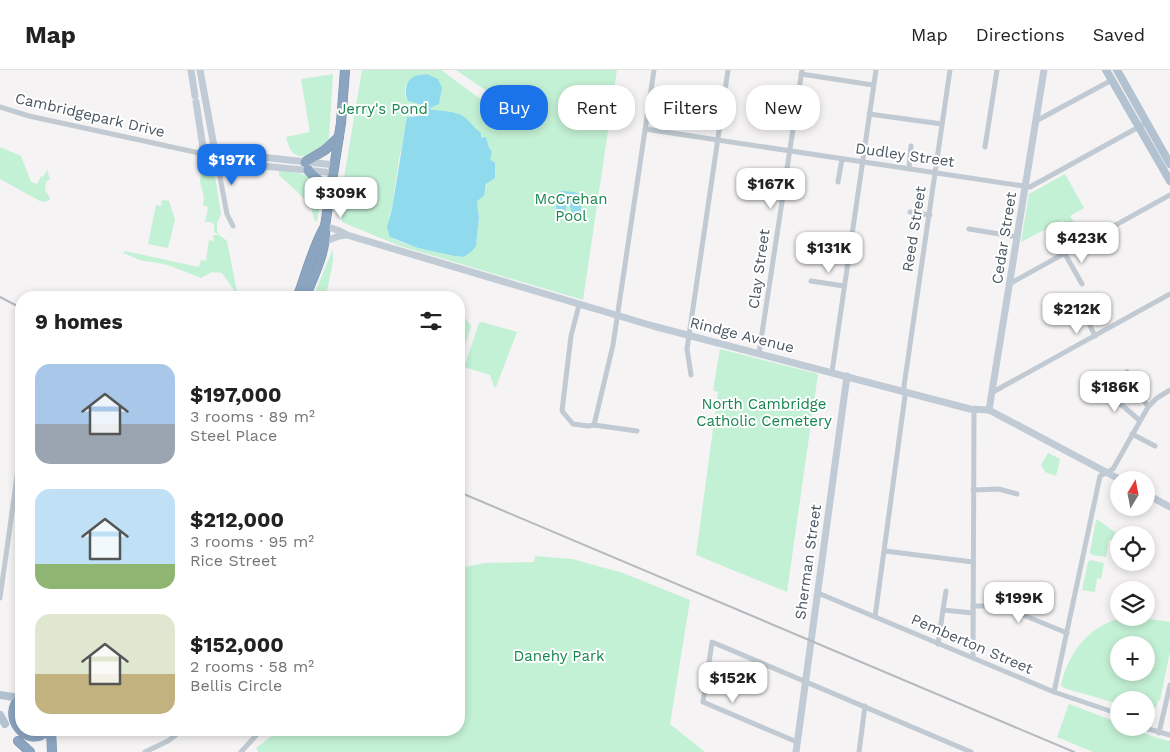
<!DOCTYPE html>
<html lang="en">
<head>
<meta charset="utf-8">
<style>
  body { margin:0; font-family:"Work Sans",sans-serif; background:#f6f6f6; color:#222; height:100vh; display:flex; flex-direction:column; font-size:19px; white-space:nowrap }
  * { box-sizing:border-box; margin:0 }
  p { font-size:16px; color:#767676 }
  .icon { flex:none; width:28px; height:28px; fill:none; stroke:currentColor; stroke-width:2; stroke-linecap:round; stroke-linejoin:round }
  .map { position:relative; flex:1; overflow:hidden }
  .side { position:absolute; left:15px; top:221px; width:450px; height:445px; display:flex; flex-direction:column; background:#fff; border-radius:20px; box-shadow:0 2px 8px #0003 }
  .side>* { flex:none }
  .top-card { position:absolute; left:480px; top:15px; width:475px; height:45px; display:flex; gap:10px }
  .needle { width:32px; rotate:10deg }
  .buttons { position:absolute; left:1110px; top:401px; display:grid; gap:10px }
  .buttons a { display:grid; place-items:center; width:45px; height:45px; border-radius:50%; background:#fff; box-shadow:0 2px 8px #0003; font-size:25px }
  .price { position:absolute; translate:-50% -42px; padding:0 11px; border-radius:10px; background:#fff; color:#222; font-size:16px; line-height:32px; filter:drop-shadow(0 1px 2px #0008) }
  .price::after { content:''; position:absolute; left:50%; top:30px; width:15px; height:11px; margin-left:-8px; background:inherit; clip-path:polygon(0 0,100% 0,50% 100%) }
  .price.on { background:#1a73e8; color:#fff }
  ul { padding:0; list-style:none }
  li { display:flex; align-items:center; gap:15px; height:125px; padding:0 20px }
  li span { display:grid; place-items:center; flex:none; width:140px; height:100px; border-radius:15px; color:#555 }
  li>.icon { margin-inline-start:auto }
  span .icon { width:60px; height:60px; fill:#fffc; stroke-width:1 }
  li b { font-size:21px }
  h2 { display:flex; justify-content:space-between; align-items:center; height:60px; padding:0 20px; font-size:21px }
  .chip { padding:0 18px; border-radius:20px; background:#fff; box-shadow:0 2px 8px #0003; font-size:18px; line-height:45px }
  .chip.on { background:#1a73e8; color:#fff }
  header { display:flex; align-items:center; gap:30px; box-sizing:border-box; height:70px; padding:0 25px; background:#fff; border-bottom:1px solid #e0e0e0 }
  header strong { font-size:24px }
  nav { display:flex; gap:28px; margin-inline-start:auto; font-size:18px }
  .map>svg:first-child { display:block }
  .green { fill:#c3f1d5; fill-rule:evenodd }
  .water { fill:#90daee }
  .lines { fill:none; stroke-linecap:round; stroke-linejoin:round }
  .highway-casing { stroke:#7690ad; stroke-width:10 }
  .street { stroke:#c1cad2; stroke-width:5 }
  .secondary { stroke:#c1cbd6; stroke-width:7 }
  .primary { stroke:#b3c2d1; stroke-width:8 }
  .highway { stroke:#8ba5c1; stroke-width:9 }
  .rail { stroke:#b5b8bd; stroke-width:2 }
  .labels { text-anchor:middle; stroke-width:4; stroke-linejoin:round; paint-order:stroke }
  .park-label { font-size:15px; fill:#17864f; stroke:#fff }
  .street-label { font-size:15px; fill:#4a5661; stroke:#fff }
</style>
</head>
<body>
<header>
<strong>Map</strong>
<nav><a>Map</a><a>Directions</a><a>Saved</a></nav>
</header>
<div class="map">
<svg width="1170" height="682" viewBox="0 0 1170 682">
  <rect width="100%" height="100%" fill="#f5f3f3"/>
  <g class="green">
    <path d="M362,0H441L498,42L500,30L456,0H617L583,230L400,176L342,152L340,132ZM427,4L436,35L430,38L432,40L458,44L468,50L481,68H486C490,87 494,116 477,131L479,148L476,176L472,181L467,184L459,187L454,186L418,178L393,169L389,145L392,139L399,89L410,46H419L423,41L422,35L408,31C399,14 411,6 427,4Z"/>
    <path d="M333,4L329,68C323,81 299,95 290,79C288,75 287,70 286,67L310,62L301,9Z"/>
    <polygon points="0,77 21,86 31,112 37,114 41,106 43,107 47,100 50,109 46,112 45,120 50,128 50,130 44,132 40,131 0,109"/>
    <polygon points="202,93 214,100 221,144 217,153 217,161 219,165 227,171 237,222 236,223 222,203 212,202 201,208 168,195 140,190 123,183 125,181 199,197 201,190 206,191 209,170 214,171 213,165 218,165 214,161 214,154 211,152 205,152 208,137 203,135 204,127 200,112"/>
    <path d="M279,100C321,106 325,110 317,152L314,149C312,131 292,118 279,105Z"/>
    <polygon points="1065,104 1084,138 1070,146 1083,167 1076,171 1063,150 1021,172 1029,124"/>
    <polygon points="162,130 169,131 175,150 168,178 148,174 156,135 161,136"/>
    <polygon points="333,179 333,191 326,227 313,227"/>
    <polygon points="462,246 467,250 471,256 459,293 459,247"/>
    <polygon points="482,252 517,262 496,317 494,317 490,305 464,297 479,253"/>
    <polygon points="720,279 818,304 787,522 696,485 718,322 713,320"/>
    <polygon points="1048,383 1060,389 1056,406 1045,402 1041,395"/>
    <polygon points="1096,450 1098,450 1115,462 1113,470 1109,470 1106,487 1092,485 1090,482"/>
    <polygon points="535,486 572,489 623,503 690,530 670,654 705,682 258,682 256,678 280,660 459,660 459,498 485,493 534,492"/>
    <polygon points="1091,490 1104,493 1101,509 1097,508 1095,522 1082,520 1088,492"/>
    <path d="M1123,548H1142L1170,552V582L1160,630L1158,631L1157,636L1151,642L1146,641V630H1119V634L1064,618L1061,615C1068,583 1090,554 1123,548ZM1119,575H1146V602H1119Z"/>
    <path d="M1069,634L1119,653V658C1137,658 1152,668 1170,671V682H1093L1057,667Z"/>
  </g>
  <g class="water">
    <path d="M427,4L438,9L442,18L439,34L430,38L432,40C439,40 457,42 463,46C470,51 474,58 481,63V68L486,67L489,78L492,82L490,89L495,93V108L486,114L484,126L477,131L479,148L476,176L472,181L464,187L454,186L418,178L390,167L387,157L392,139L407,47L419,46L423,41L422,35L408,31C404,23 405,10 415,6C418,5 423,5 427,4Z"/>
    <polygon points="563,121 574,122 584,125 580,144 577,145 572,144 570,136 567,135 564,148 559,150 555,147 558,122"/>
  </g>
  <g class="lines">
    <defs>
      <g id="highway">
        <polyline points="305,92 325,80 339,67"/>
        <polyline points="308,100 320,112 328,135"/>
        <path d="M297,228C306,205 313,176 325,156"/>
        <path d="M305,228C314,205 327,181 325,156L341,53L345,0"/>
        <path d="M21,628C0,643 26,682 48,660"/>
        <polyline points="51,660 52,682"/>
        <polyline points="18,671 30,682"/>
      </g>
    </defs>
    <use href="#highway" class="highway-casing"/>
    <g class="street">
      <polyline points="801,4 873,15"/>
      <polyline points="0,37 29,46 204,84"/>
      <polyline points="869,44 942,54"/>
      <polyline points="1036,51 1112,10"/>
      <polyline points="645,59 1030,117 1146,53"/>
      <polyline points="985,77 997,0"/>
      <polyline points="216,86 227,144 233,156"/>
      <polyline points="909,98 911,76"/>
      <polyline points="838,112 842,89"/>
      <polyline points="910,142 930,145"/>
      <polyline points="969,159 1018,167"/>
      <polyline points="1065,184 1082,214"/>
      <polyline points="817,185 848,190"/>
      <polyline points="811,211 844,216"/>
      <polyline points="1011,213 1170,125"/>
      <polyline points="579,235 571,266 562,341 573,354 588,356 594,355 637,361"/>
      <polyline points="1084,243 1095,266"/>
      <polyline points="759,283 802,0"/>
      <polyline points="832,302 876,0"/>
      <polyline points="1127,302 1148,337"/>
      <polyline points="691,305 687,279 728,0"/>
      <polyline points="993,322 1170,224"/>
      <polyline points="1099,324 1123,336 1139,350"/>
      <polyline points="594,355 613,275 654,0"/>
      <polyline points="1132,364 1155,376"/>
      <polyline points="973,420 999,419 1017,424"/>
      <polyline points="885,481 973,492"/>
      <polyline points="818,523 1054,622 1119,644"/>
      <polyline points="0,528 21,378"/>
      <polyline points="973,536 1001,536 1067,563"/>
      <polyline points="943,540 946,521"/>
      <polyline points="875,547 905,326 904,316 950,0"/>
      <polyline points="938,574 943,540 973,543"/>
      <polyline points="973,588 974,339"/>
      <polyline points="1054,622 1100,406 1113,399 1148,337 1157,328 1170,320"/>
      <polyline points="1145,658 1170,665"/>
      <polyline points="1159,663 1170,615"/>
      <polyline points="797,672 703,632 712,572 971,682"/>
      <polyline points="145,682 168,671 182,660"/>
      <polyline points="241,682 261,660"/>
      <polyline points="859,682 865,636"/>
    </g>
    <g class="secondary">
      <polyline points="191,0 195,26"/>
      <polyline points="200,0 215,82"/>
      <polyline points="196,32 204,84"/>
      <polyline points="204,84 215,82 335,95"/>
      <path d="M205,84C241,97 295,98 334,103"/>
      <polyline points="325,156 337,160 347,165 653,256 970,339 989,340 1121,410"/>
      <polyline points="326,171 339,166 346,165"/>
      <polyline points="989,340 1044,0"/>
      <polyline points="1146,424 1170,437"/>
      <polyline points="796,682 847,306"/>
    </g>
    <g class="primary">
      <polyline points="1106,0 1170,111"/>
      <polyline points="1117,0 1170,94"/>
      <polyline points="0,625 20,628"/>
      <polyline points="0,645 5,654"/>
    </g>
    <use href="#highway" class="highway"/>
    <g class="rail">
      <polyline points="0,227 21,238"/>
      <polyline points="459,422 1074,682"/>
    </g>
  </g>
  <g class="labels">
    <g class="park-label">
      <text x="383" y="44">Jerry's Pond</text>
      <text x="571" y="134">McCrehan<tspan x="571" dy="17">Pool</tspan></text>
      <text x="764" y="339">North Cambridge<tspan x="764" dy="17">Catholic Cemetery</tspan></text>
      <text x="559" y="591">Danehy Park</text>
    </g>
    <g class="street-label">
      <text transform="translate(90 45) rotate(13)" y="5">Cambridgepark Drive</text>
      <text transform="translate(905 85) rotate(8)" y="5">Dudley Street</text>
      <text transform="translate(914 159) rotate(-81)" y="5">Reed Street</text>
      <text transform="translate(1004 168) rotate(-81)" y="5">Cedar Street</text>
      <text transform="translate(759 199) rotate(-82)" y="5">Clay Street</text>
      <text transform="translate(742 265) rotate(14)" y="5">Rindge Avenue</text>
      <text transform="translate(808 492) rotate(-82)" y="5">Sherman Street</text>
      <text transform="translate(972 574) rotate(23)" y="5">Pemberton Street</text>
    </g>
  </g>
</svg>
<div class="buttons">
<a><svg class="needle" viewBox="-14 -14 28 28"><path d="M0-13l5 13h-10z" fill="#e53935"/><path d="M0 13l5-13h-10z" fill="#767676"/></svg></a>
<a><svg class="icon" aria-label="locate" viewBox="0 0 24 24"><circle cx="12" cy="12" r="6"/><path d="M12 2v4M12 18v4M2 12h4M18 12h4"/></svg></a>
<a><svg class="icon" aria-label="layers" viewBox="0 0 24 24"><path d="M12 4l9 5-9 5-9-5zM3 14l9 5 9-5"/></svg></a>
<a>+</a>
<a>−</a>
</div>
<b class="price on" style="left:232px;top:116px">$197K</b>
<b class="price" style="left:771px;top:140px">$167K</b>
<b class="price" style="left:341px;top:149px">$309K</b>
<b class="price" style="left:1082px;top:194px">$423K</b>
<b class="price" style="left:829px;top:204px">$131K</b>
<b class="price" style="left:1077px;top:265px">$212K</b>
<b class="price" style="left:1115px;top:343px">$186K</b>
<b class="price" style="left:1019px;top:554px">$199K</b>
<b class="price" style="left:733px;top:634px">$152K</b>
<div class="top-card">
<a class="chip on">Buy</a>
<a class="chip">Rent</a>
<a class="chip">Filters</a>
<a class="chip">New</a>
</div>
<section class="side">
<h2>9 homes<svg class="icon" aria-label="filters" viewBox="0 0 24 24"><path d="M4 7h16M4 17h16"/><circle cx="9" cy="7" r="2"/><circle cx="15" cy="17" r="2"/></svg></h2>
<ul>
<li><span style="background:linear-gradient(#a9c7e8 60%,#9aa5b1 0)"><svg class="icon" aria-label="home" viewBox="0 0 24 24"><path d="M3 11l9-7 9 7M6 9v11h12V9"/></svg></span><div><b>$197,000</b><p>3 rooms · 89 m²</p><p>Steel Place</p></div></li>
<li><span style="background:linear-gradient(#bfe0f5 75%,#8fb573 0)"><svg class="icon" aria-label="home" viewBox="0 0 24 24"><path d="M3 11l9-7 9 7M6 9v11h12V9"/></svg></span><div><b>$212,000</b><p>3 rooms · 95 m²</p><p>Rice Street</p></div></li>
<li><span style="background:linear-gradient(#dfe7d0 60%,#c2b280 0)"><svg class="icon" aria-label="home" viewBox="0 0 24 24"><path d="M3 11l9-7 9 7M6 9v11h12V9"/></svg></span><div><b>$152,000</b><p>2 rooms · 58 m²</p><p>Bellis Circle</p></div></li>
</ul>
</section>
</div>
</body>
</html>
